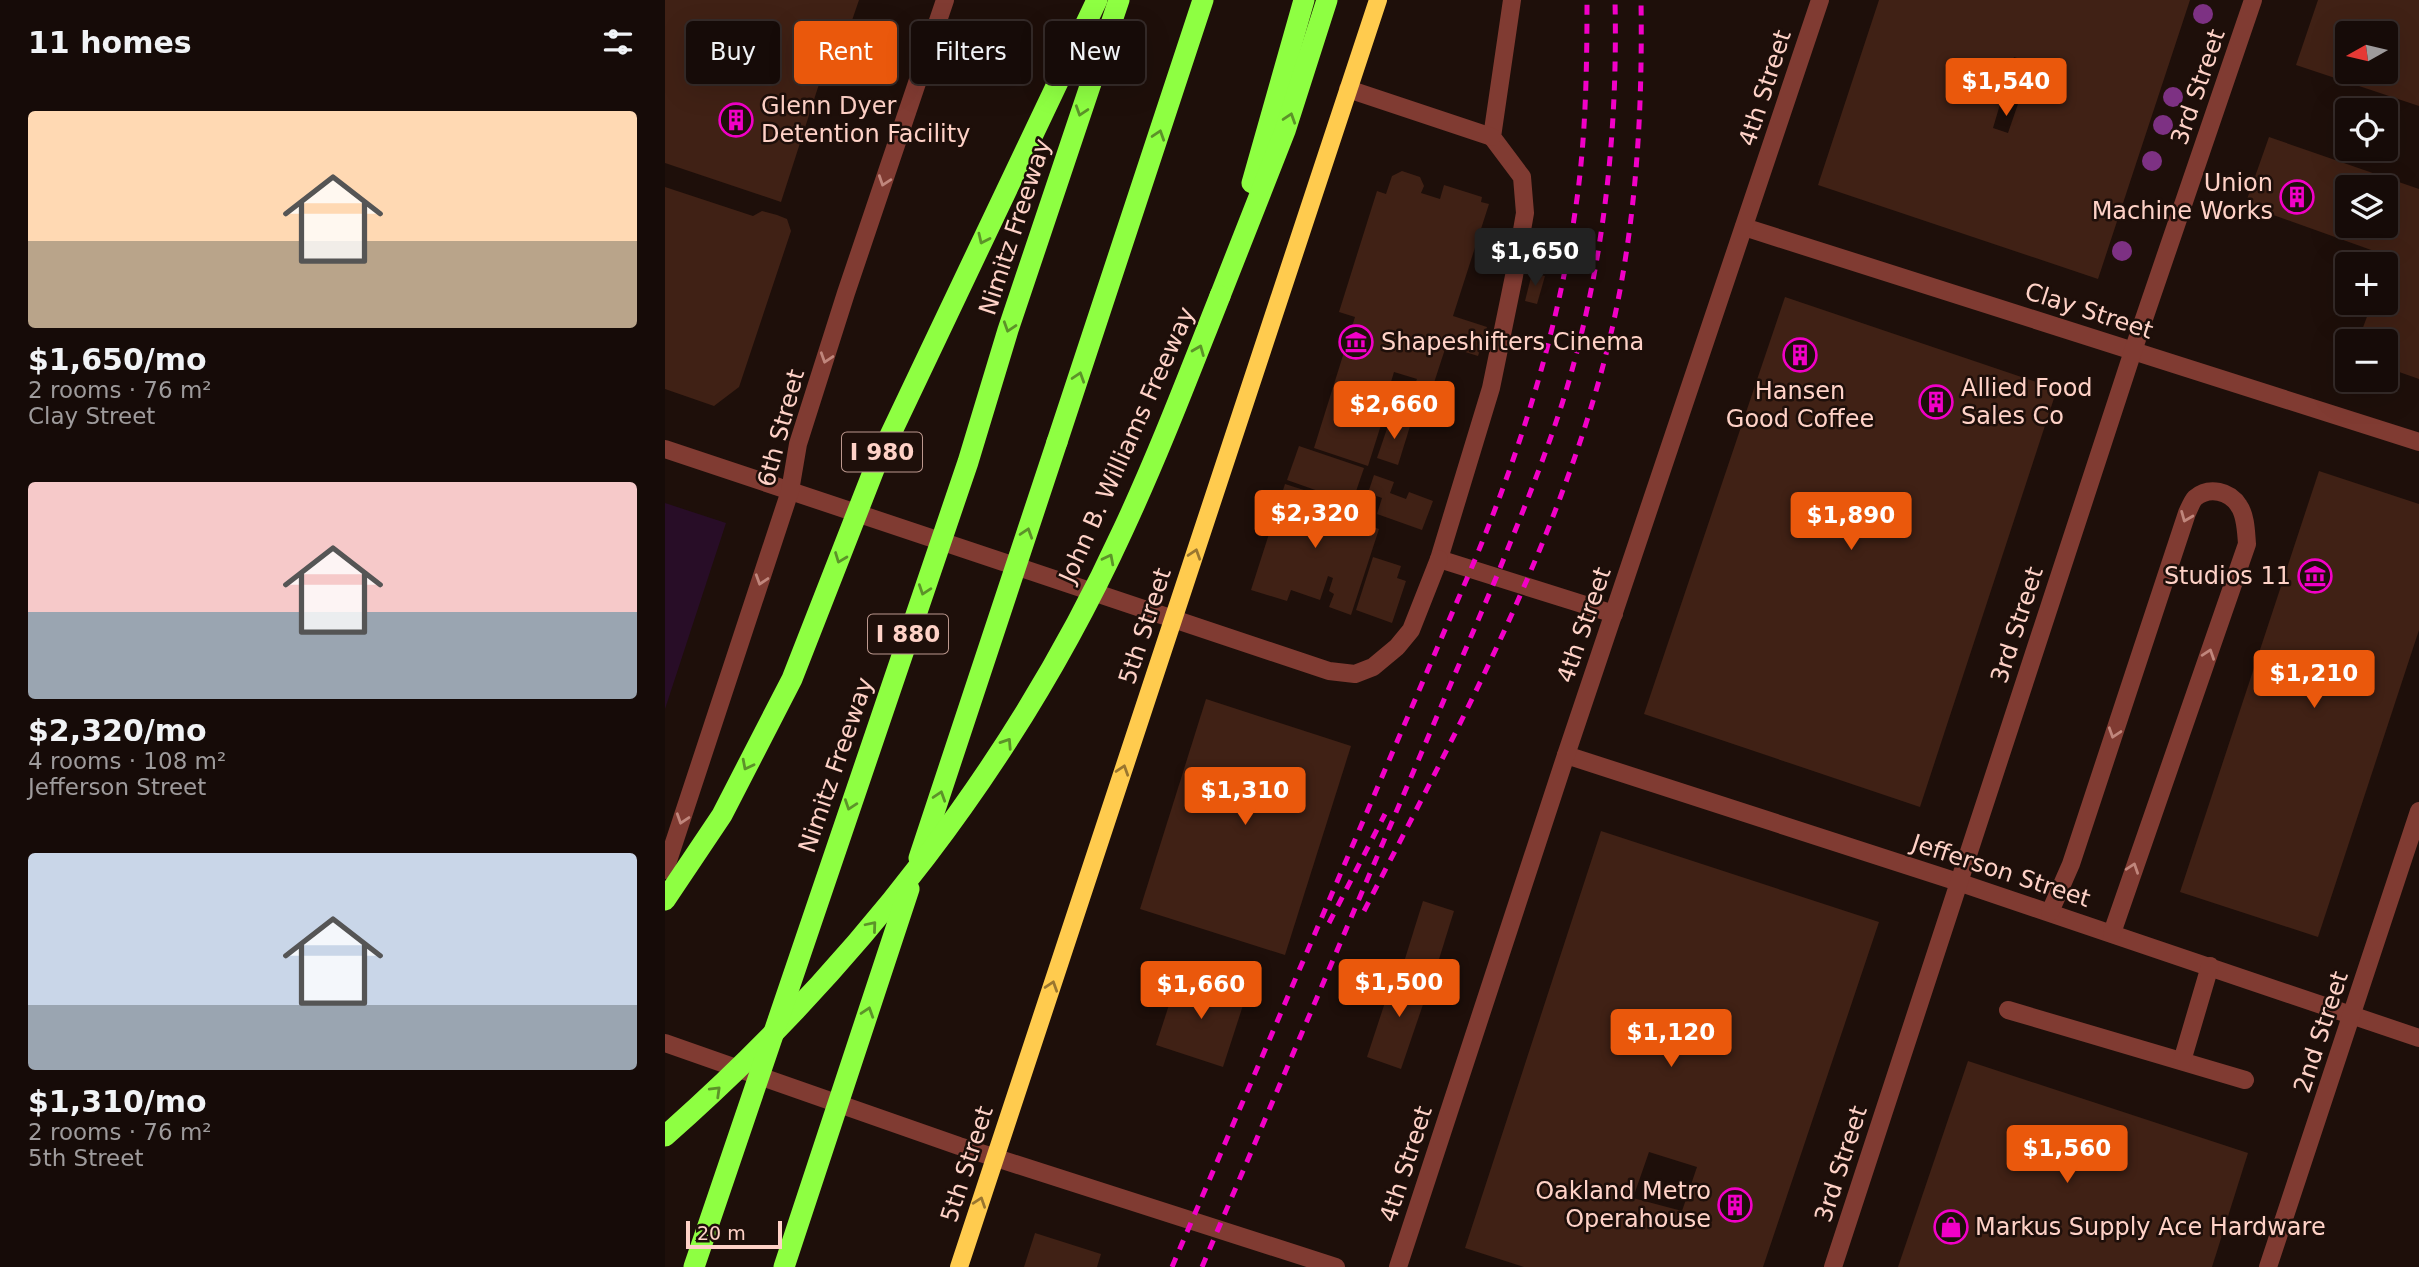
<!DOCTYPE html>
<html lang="en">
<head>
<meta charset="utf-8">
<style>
  body { margin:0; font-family:"DejaVu Sans",sans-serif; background:#1f1412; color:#f1f3f6; height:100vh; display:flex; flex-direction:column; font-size:26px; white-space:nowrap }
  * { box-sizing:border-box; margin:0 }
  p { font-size:23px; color:#9e9b9c }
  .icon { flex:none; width:38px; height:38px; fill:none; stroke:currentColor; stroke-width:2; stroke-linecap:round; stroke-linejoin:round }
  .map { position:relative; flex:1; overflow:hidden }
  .sheet { display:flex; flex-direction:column; background:#160b08; width:665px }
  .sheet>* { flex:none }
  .top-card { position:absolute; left:21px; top:21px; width:665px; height:63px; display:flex; gap:14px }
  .needle { width:46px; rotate:262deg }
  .buttons { position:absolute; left:1670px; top:21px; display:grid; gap:14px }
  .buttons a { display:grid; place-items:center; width:63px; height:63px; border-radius:7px; background:#160b08; box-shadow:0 7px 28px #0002,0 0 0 2px #352b29; font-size:35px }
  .scale { position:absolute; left:21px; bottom:18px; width:96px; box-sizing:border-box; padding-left:7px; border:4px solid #ffd2c7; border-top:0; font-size:19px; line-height:24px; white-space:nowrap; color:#ffd2c7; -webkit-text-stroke:5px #1e0f0a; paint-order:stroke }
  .price { position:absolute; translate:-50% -60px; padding:0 16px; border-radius:7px; background:#ea580c; color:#fff; font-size:23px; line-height:46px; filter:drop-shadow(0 2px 4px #0008) }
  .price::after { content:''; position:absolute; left:50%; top:42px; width:21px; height:16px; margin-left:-10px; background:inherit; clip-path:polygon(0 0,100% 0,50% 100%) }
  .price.active { background:#222; color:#fff }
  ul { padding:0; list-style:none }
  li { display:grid; align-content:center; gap:14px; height:371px; padding:0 28px }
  li span { display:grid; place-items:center; height:217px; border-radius:7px; color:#555 }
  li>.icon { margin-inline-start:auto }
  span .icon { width:126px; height:126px; fill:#fffc; stroke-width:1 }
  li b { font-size:30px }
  h2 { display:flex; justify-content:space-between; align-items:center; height:84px; padding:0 28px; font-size:30px }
  .pill { padding:0 24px; border-radius:7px; background:#160b08; box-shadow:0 7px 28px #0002,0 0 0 2px #352b29; font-size:24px; line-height:63px }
  .pill.active { background:#ea580c; color:#fff }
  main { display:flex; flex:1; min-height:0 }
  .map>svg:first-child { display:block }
  .green { fill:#280d27 }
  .building { fill:#402115; fill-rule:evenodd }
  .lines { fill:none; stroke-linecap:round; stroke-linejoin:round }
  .minor { stroke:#803b32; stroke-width:18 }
  .major { stroke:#ffcb4e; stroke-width:18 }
  .highway { stroke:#8eff42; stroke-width:21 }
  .rail { stroke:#f200c7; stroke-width:5; stroke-dasharray:10 9; stroke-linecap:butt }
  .highway-bridge { stroke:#8eff42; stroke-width:21 }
  .tree { fill:#7d3183 }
  .oneway { stroke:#5c9329 }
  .oneway2 { stroke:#c0867c }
  .oneway3 { stroke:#9a762f }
  .labels { text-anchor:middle; stroke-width:5; stroke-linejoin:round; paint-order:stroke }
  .shield { fill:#1e0f0a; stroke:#bc988e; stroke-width:2 }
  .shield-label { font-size:23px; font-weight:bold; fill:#ffd2c7 }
  .street-label { font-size:24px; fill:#ffd2c7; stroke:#1e0f0a }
  .poi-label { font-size:24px; fill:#ffd2c7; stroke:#1e0f0a; text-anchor:start }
</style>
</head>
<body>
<main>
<section class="sheet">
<h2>11 homes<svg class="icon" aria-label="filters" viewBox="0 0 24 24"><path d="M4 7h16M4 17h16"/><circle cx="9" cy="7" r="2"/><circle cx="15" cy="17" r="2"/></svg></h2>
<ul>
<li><span style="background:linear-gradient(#ffd9b3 60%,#b9a48a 0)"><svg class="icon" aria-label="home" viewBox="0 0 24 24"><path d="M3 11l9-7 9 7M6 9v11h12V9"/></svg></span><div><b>$1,650/mo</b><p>2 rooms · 76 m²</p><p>Clay Street</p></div></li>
<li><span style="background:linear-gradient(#f6c9c9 60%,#9aa5b1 0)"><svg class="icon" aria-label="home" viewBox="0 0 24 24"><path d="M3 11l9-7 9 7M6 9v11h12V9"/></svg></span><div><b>$2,320/mo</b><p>4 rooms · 108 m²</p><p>Jefferson Street</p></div></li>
<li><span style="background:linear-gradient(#c9d6e8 70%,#9aa5b1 0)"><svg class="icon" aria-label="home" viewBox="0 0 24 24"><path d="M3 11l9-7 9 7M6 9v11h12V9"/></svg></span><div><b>$1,310/mo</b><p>2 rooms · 76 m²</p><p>5th Street</p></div></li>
</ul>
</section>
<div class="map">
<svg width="1754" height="1267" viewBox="0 0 1754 1267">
  <rect width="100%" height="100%" fill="#1e0f0a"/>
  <polygon class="green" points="0,503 61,523 0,709"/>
  <g class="building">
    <polygon points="0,0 194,0 170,70 156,78 116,202 0,163"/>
    <path d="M1214,0H1525L1433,279L1153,185ZM1349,57L1367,63L1343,133L1328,128Z"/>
    <path d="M1653,0H1754V106L1631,65ZM1682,33H1720V72H1682Z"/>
    <path d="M1604,137L1754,189V379L1720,367V341H1693L1707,303H1720V263L1723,256L1580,205ZM1682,187H1720V226H1682Z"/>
    <polygon points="737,171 755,177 759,186 756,193 775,199 779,185 817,197 816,202 824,204 788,316 822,327 813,356 781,346 767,389 750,384 752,379 729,372 719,405 722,406 703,466 649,448 690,317 674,312 712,191 721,194 727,176"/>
    <polygon points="0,187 88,216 97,211 112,215 122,219 126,231 74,387 49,406 0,389"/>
    <polygon points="867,273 880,276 872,304 860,301"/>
    <polygon points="1120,297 1392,389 1255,807 979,714"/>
    <polygon points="726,417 746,423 733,465 712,458"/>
    <polygon points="634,446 699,468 687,503 622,480"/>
    <polygon points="1654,471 1754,504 1754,630 1653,937 1515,892"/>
    <polygon points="709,475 729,482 725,493 741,499 744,492 768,501 757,530 712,514 717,498 703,493"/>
    <polygon points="620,484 686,505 682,518 714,529 686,615 664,607 669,594 664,591 668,578 663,576 655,600 626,590 622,601 586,590"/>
    <polygon points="708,557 736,566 732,578 741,581 727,623 691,610"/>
    <polygon points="541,699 686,746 620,955 475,909"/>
    <path d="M936,831L1214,922L1098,1267H859L800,1248ZM984,1152L1032,1167L1017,1211L968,1198Z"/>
    <polygon points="758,901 789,911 770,972 739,962"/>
    <polygon points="731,969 766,981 736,1069 702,1057"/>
    <polygon points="514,974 581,996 558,1067 491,1045"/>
    <polygon points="1303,1061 1583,1153 1547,1267 1233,1267"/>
    <polygon points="370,1233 436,1254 432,1267 359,1267"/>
  </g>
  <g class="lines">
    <g class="minor">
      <polyline points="847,0 827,137 857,177 860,213 849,276 826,388 774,559 949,614"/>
      <polyline points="683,89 827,137"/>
      <polyline points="1079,227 1754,442"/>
      <polyline points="0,449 664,671 690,674 708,667 732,647 746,630 774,559"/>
      <polyline points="901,755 1293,882 1754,1038"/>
      <polyline points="0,870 125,491 133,444 181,293 280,0"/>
      <path d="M1385,912L1406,864L1522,513C1524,509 1527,501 1530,498C1544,486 1565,491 1574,506C1581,516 1581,532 1582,544L1447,933"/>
      <polyline points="1343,1010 1580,1080"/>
      <polyline points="0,1043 294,1146 671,1267"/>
      <polyline points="1517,1061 1545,966"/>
      <polyline points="733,1267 901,755 1155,0"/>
      <polyline points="1168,1267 1468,351 1588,0"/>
      <polyline points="1603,1267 1754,811"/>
    </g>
    <polyline class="major" points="294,1267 713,0"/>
    <g class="highway">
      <polyline points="587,183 639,0"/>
      <polyline points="555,296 620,131 662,0"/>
      <polyline points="392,442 538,0"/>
    </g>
    <g class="rail">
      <path d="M699,911C787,740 880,569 933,384C969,258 978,130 976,0"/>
      <polyline points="664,923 720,814"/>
      <path d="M507,1267L806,569C857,448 896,322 913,191C921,128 922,64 922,0"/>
      <path d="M537,1267L831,578C854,521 878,463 897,404C938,273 953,137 950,0"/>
    </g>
    <g class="highway-bridge">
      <polyline points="254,858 392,442"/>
      <polyline points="0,900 57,815 127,679 210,467 432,0"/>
      <path d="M0,1136C192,967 351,763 458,530C494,453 524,374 555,296"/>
      <polyline points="29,1267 303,462 343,330 454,0"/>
      <polyline points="119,1267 244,889"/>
    </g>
  </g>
  <g class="tree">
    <circle cx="1538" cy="14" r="10"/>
    <circle cx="1508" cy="97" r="10"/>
    <circle cx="1498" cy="125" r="10"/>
    <circle cx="1487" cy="161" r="10"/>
    <circle cx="1457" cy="251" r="10"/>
  </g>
  <defs><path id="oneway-chevron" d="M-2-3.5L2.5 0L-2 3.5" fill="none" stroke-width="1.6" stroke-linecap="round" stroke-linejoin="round" transform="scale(1.75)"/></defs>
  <g class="oneway">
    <use href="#oneway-chevron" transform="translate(416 111) rotate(108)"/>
    <use href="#oneway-chevron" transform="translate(625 118) rotate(-72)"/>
    <use href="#oneway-chevron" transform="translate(494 135) rotate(-72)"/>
    <use href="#oneway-chevron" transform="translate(318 239) rotate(115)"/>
    <use href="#oneway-chevron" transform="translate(344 327) rotate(108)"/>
    <use href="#oneway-chevron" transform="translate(534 350) rotate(-68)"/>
    <use href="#oneway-chevron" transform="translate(414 377) rotate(-72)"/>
    <use href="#oneway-chevron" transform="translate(362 533) rotate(-72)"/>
    <use href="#oneway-chevron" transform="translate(175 558) rotate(111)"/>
    <use href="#oneway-chevron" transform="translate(444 559) rotate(-63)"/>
    <use href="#oneway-chevron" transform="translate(259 590) rotate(109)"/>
    <use href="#oneway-chevron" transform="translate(342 743) rotate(-57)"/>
    <use href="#oneway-chevron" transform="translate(82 765) rotate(117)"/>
    <use href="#oneway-chevron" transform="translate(275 796) rotate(-72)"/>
    <use href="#oneway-chevron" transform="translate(185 805) rotate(109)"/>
    <use href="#oneway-chevron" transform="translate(207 926) rotate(-50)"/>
    <use href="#oneway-chevron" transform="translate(203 1012) rotate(-72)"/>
    <use href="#oneway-chevron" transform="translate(51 1091) rotate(-44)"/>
  </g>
  <g class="oneway2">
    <use href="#oneway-chevron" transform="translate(219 181) rotate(109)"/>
    <use href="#oneway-chevron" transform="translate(161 358) rotate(108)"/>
    <use href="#oneway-chevron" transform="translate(1521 517) rotate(112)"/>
    <use href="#oneway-chevron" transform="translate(96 580) rotate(108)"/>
    <use href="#oneway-chevron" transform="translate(1544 654) rotate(-71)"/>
    <use href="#oneway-chevron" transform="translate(1449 733) rotate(108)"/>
    <use href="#oneway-chevron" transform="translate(17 819) rotate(108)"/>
    <use href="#oneway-chevron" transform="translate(1468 868) rotate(-71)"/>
  </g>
  <g class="oneway3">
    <use href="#oneway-chevron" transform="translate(530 554) rotate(-72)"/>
    <use href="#oneway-chevron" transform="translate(458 770) rotate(-72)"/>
    <use href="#oneway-chevron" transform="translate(387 986) rotate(-72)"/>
    <use href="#oneway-chevron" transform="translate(315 1202) rotate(-71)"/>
  </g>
  <defs>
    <symbol id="building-ring" viewBox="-11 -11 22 22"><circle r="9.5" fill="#1e0f0a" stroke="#f200c7" stroke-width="1.5"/><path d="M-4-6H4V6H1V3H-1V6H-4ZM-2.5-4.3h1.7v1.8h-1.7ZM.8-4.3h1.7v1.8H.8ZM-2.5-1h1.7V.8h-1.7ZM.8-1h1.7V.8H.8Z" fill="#f200c7"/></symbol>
    <symbol id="museum-ring" viewBox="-11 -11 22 22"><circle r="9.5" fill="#1e0f0a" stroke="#f200c7" stroke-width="1.5"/><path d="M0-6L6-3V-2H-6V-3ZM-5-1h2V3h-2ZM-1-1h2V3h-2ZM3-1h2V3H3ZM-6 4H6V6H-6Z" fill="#f200c7"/></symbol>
    <symbol id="shop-ring" viewBox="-11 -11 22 22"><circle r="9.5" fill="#1e0f0a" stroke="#f200c7" stroke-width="1.5"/><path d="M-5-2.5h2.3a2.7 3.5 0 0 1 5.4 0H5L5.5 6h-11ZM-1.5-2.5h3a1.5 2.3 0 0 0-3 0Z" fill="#f200c7"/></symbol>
  </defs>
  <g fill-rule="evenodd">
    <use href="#building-ring" x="52" y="101" width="38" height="38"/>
    <use href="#building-ring" x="1613" y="178" width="38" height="38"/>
    <use href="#museum-ring" x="672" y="323" width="38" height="38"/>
    <use href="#building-ring" x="1116" y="336" width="38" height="38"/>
    <use href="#building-ring" x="1252" y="383" width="38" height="38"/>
    <use href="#museum-ring" x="1631" y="557" width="38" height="38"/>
    <use href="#building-ring" x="1051" y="1186" width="38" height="38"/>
    <use href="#shop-ring" x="1267" y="1208" width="38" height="38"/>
  </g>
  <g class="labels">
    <g class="shield">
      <rect x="177" y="432.5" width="80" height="39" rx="5"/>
      <rect x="203" y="614.5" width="80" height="39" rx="5"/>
    </g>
    <g class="shield-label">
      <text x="217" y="460">I 980</text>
      <text x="243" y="642">I 880</text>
    </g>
    <g class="street-label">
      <text transform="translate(1533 87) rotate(-71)" y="8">3rd Street</text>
      <text transform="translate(1100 88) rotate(-72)" y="8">4th Street</text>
      <text transform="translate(350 227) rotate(-72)" y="8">Nimitz Freeway</text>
      <text transform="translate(1424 311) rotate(18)" y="8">Clay Street</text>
      <text transform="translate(116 428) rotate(-75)" y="8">6th Street</text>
      <text transform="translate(462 445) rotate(-66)" y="8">John B. Williams Freeway</text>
      <text transform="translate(919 625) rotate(-71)" y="8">4th Street</text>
      <text transform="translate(1352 625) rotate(-72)" y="8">3rd Street</text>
      <text transform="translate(480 626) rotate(-72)" y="8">5th Street</text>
      <text transform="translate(171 765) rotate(-71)" y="8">Nimitz Freeway</text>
      <text transform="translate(1336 871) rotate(18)" y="8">Jefferson Street</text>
      <text transform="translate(1656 1032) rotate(-72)" y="8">2nd Street</text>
      <text transform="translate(302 1164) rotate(-72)" y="8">5th Street</text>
      <text transform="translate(741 1164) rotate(-72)" y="8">4th Street</text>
      <text transform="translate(1176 1164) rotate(-72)" y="8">3rd Street</text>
    </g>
    <g class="poi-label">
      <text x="96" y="114">Glenn Dyer<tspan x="96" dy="28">Detention Facility</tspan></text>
      <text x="1608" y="191" text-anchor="end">Union<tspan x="1608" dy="28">Machine Works</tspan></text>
      <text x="716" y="350">Shapeshifters Cinema</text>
      <text x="1296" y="396">Allied Food<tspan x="1296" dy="28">Sales Co</tspan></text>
      <text x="1135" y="399" text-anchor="middle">Hansen<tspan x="1135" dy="28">Good Coffee</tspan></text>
      <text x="1626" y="584" text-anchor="end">Studios 11</text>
      <text x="1046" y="1199" text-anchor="end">Oakland Metro<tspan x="1046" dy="28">Operahouse</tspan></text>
      <text x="1310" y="1235">Markus Supply Ace Hardware</text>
    </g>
  </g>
</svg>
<div class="buttons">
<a><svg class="needle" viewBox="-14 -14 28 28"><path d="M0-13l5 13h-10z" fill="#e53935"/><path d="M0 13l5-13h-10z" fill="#9e9b9c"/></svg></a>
<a><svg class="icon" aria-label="locate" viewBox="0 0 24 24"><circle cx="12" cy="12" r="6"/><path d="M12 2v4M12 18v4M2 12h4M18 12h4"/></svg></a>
<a><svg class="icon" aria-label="layers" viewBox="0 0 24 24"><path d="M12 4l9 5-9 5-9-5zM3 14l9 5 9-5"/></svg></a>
<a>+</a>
<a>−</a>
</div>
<div class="scale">20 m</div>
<b class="price" style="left:1341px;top:118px">$1,540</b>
<b class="price active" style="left:870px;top:288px">$1,650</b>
<b class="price" style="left:729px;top:441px">$2,660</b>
<b class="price" style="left:650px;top:550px">$2,320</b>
<b class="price" style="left:1186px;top:552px">$1,890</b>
<b class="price" style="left:1649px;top:710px">$1,210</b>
<b class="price" style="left:580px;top:827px">$1,310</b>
<b class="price" style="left:734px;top:1019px">$1,500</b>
<b class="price" style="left:536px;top:1021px">$1,660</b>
<b class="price" style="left:1006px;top:1069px">$1,120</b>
<b class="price" style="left:1402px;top:1185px">$1,560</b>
<div class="top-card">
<a class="pill">Buy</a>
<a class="pill active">Rent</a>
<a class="pill">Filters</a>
<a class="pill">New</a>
</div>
</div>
</main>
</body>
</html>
